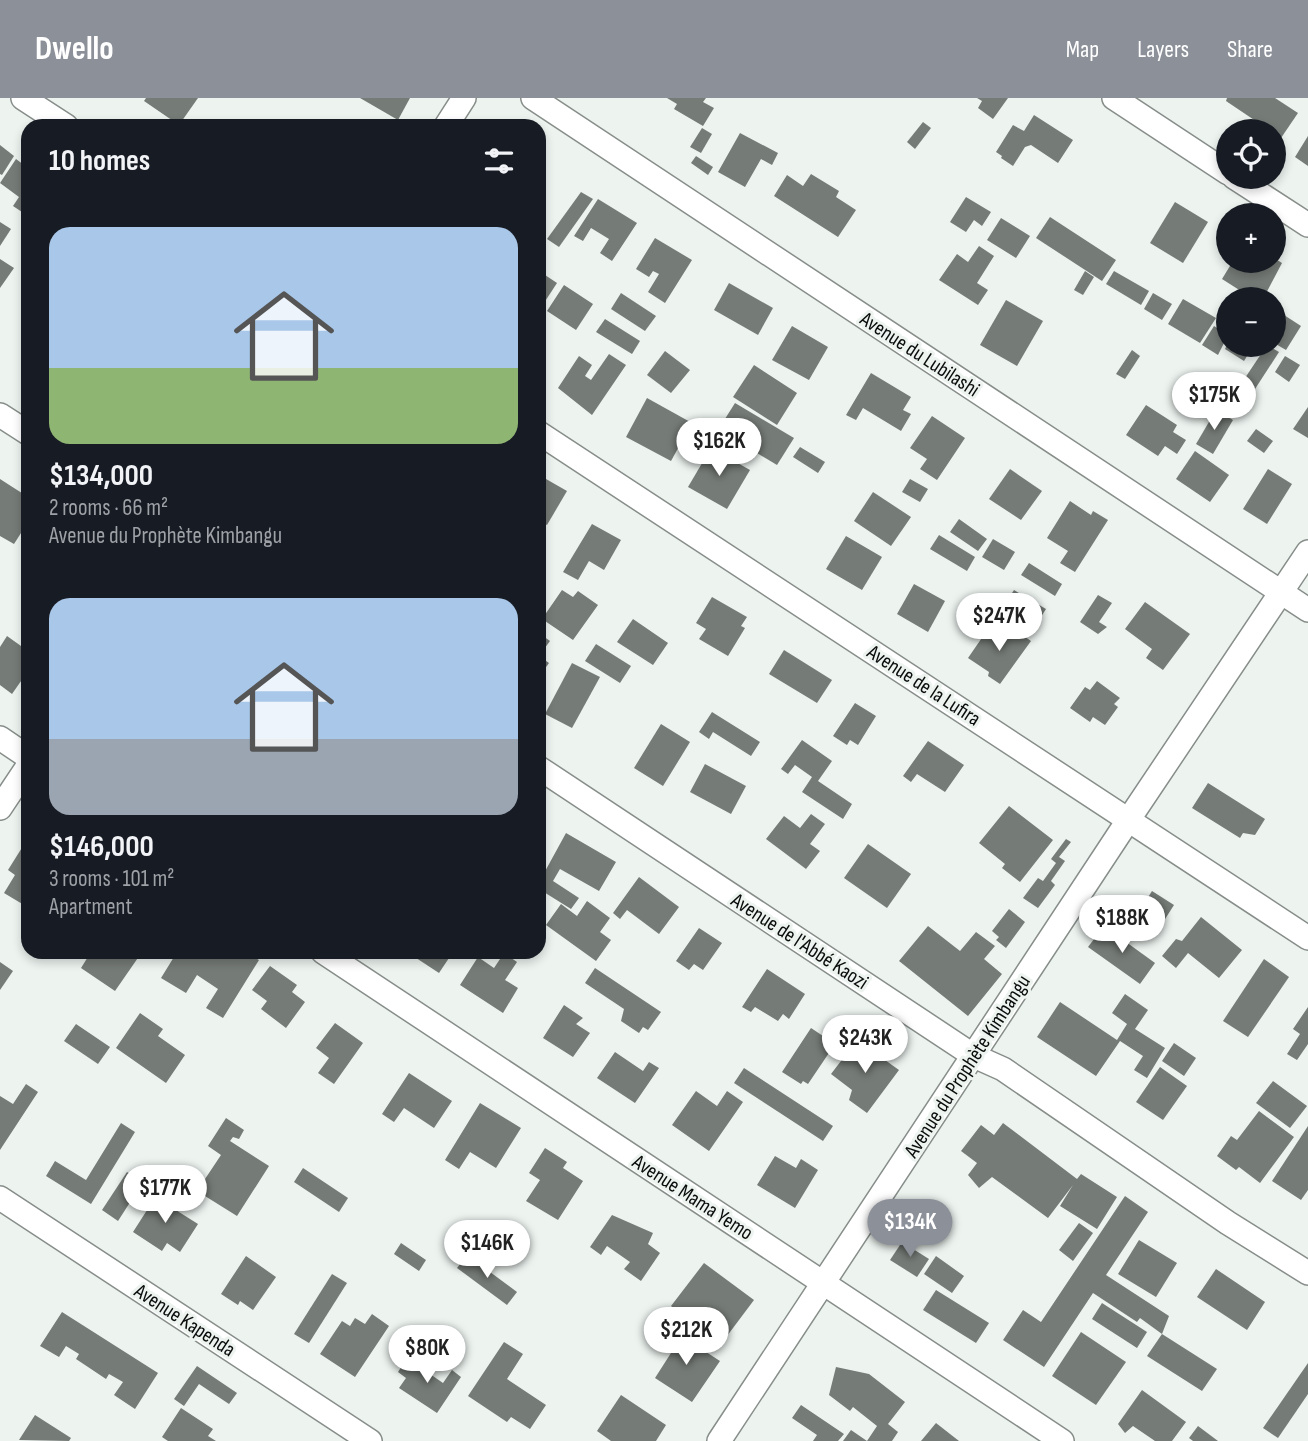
<!DOCTYPE html>
<html lang="en">
<head>
<meta charset="utf-8">
<style>
  body { margin:0; font-family:"Sofia Sans Condensed",sans-serif; background:#20242c; color:#f1f3f6; height:100vh; display:flex; flex-direction:column; font-size:26px; white-space:nowrap }
  * { box-sizing:border-box; margin:0 }
  p { font-size:23px; color:#9ea1a6 }
  .icon { flex:none; width:38px; height:38px; fill:none; stroke:currentColor; stroke-width:2; stroke-linecap:round; stroke-linejoin:round }
  .map { position:relative; flex:1; overflow:hidden }
  .sheet { position:absolute; left:21px; top:21px; width:525px; height:840px; display:flex; flex-direction:column; background:#171b24; border-radius:21px; box-shadow:0 4px 10px #0003 }
  .sheet>* { flex:none }
  .controls { position:absolute; left:1216px; top:21px; display:grid; gap:14px }
  .controls a { display:grid; place-items:center; width:70px; height:70px; border-radius:50%; background:#171b24; box-shadow:0 4px 10px #0003; font-size:35px }
  .price { position:absolute; translate:-50% -60px; padding:0 16px; border-radius:24px; background:#fff; color:#222; font-size:23px; line-height:46px; filter:drop-shadow(0 2px 4px #0008) }
  .price::after { content:''; position:absolute; left:50%; top:42px; width:21px; height:16px; margin-left:-10px; background:inherit; clip-path:polygon(0 0,100% 0,50% 100%) }
  .price.selected { background:#8c9099; color:#fff }
  ul { padding:0; list-style:none }
  li { display:grid; align-content:center; gap:14px; height:371px; padding:0 28px }
  li span { display:grid; place-items:center; height:217px; border-radius:21px; color:#555 }
  li>.icon { margin-inline-start:auto }
  span .icon { width:126px; height:126px; fill:#fffc; stroke-width:1 }
  li b { font-size:30px }
  h2 { display:flex; justify-content:space-between; align-items:center; height:84px; padding:0 28px; font-size:30px }
  header { display:flex; align-items:center; gap:42px; box-sizing:border-box; height:98px; padding:0 35px; background:#8c9099; color:#fff }
  header strong { font-size:33px }
  nav { display:flex; gap:38px; margin-inline-start:auto; font-size:24px }
  .map>svg:first-child { display:block }
  .building { fill:#757b77 }
  .lines { fill:none; stroke-linecap:round; stroke-linejoin:round }
  .minor-casing { stroke:#878e8a; stroke-width:26 }
  .minor { stroke:#fff; stroke-width:23 }
  .labels { text-anchor:middle; stroke-width:6; stroke-linejoin:round; paint-order:stroke }
  .street-label { font-size:21px; fill:#0b0d0c; stroke:#edf4f0 }
</style>
</head>
<body>
<header>
<strong>Dwello</strong>
<nav><a>Map</a><a>Layers</a><a>Share</a></nav>
</header>
<div class="map">
<svg width="1308" height="1343" viewBox="0 0 1308 1343">
  <rect width="100%" height="100%" fill="#edf4f0"/>
  <g class="building">
    <polygon points="146,0 198,0 179,27 144,3"/>
    <polygon points="360,0 410,0 398,22"/>
    <polygon points="667,0 706,0 703,4 714,10 703,28 674,11 677,6"/>
    <polygon points="977,0 1008,0 993,21 978,10 982,3"/>
    <polygon points="1227,0 1275,0 1298,15 1281,40 1226,3"/>
    <polygon points="1034,17 1073,42 1058,65 1031,47 1025,49 1013,68 1001,60 1002,58 996,54 1013,27 1024,33"/>
    <polygon points="923,24 931,30 915,51 907,44"/>
    <polygon points="702,30 712,36 701,55 690,49"/>
    <polygon points="740,35 778,55 772,67 761,61 745,89 718,74"/>
    <polygon points="1308,38 1308,68 1295,59"/>
    <polygon points="0,47 14,58 2,77 0,76"/>
    <polygon points="696,58 713,69 708,77 691,65"/>
    <polygon points="16,61 28,70 28,118 13,108 19,99 0,85"/>
    <polygon points="811,76 839,93 836,99 856,112 838,139 774,98 787,77 803,88"/>
    <polygon points="581,94 593,101 559,149 547,141"/>
    <polygon points="966,99 991,114 982,128 974,122 966,134 950,124"/>
    <polygon points="598,101 637,125 612,163 600,155 609,141 591,130 583,143 574,138"/>
    <polygon points="1175,104 1208,124 1183,165 1150,145"/>
    <polygon points="1050,119 1116,162 1102,183 1036,140"/>
    <polygon points="1001,120 1030,138 1016,160 987,142"/>
    <polygon points="0,124 11,131 0,148"/>
    <polygon points="655,140 692,162 665,205 648,194 659,176 653,173 649,179 636,171"/>
    <polygon points="979,148 994,158 977,185 988,192 978,207 939,182 957,156 968,164"/>
    <polygon points="1274,160 1282,165 1263,201 1240,201 1244,195 1222,181 1233,163 1274,163"/>
    <polygon points="0,161 14,170 0,190"/>
    <polygon points="539,173 557,185 542,208 539,206"/>
    <polygon points="1085,173 1094,179 1083,197 1074,192"/>
    <polygon points="1114,173 1149,193 1141,207 1106,186"/>
    <polygon points="729,185 773,210 758,237 714,212"/>
    <polygon points="564,187 593,206 576,232 547,213"/>
    <polygon points="621,195 656,218 645,233 611,211"/>
    <polygon points="1153,195 1172,206 1162,222 1144,211"/>
    <polygon points="1183,201 1216,220 1200,245 1168,226"/>
    <polygon points="1006,202 1043,223 1017,268 980,247"/>
    <polygon points="1284,217 1301,228 1286,252 1274,245 1274,234"/>
    <polygon points="605,221 640,243 632,256 596,234"/>
    <polygon points="792,228 828,249 809,282 772,262"/>
    <polygon points="1214,228 1228,237 1218,257 1202,247"/>
    <polygon points="1227,247 1254,247 1244,263 1225,251"/>
    <polygon points="1267,247 1279,254 1255,291 1243,283"/>
    <polygon points="1132,252 1140,258 1125,281 1116,276"/>
    <polygon points="665,253 690,272 671,295 647,277"/>
    <polygon points="609,256 626,267 592,317 558,290 579,258 592,267 585,278 591,282"/>
    <polygon points="1285,258 1300,267 1289,284 1275,274"/>
    <polygon points="754,267 797,295 777,327 733,299"/>
    <polygon points="871,275 911,299 903,312 911,316 901,333 863,310 856,322 846,317"/>
    <polygon points="647,300 692,325 671,363 626,339"/>
    <polygon points="735,305 794,340 777,367 718,332"/>
    <polygon points="1146,307 1177,327 1173,334 1186,342 1177,356 1165,348 1158,358 1126,337"/>
    <polygon points="1308,309 1308,340 1293,331"/>
    <polygon points="1216,312 1233,322 1213,356 1196,346"/>
    <polygon points="932,318 965,340 937,382 920,371 927,361 910,350"/>
    <polygon points="1256,331 1273,343 1264,355 1247,343"/>
    <polygon points="800,349 825,364 818,375 793,359"/>
    <polygon points="711,350 750,372 727,411 688,389"/>
    <polygon points="1195,353 1229,377 1210,404 1176,381"/>
    <polygon points="1010,371 1042,393 1021,422 989,401"/>
    <polygon points="1268,371 1292,386 1267,426 1243,411"/>
    <polygon points="539,377 567,393 547,427 539,423"/>
    <polygon points="0,381 28,399 28,424 14,446 0,438"/>
    <polygon points="910,381 928,391 920,404 902,394"/>
    <polygon points="873,394 911,419 891,448 854,423"/>
    <polygon points="1070,403 1091,417 1093,413 1108,422 1075,474 1060,465 1068,453 1047,440"/>
    <polygon points="959,421 987,441 978,453 950,434"/>
    <polygon points="592,426 621,442 604,472 589,463 578,482 563,474"/>
    <polygon points="939,437 975,459 967,473 930,451"/>
    <polygon points="846,438 882,459 862,492 826,471"/>
    <polygon points="993,441 1015,454 1004,472 982,459"/>
    <polygon points="1029,465 1062,486 1055,498 1021,477"/>
    <polygon points="914,486 945,503 928,534 897,516"/>
    <polygon points="562,492 573,499 578,493 598,507 573,542 542,521"/>
    <polygon points="1014,492 1046,511 1037,525 1005,506"/>
    <polygon points="1098,497 1112,505 1099,524 1107,529 1098,536 1080,524"/>
    <polygon points="712,499 747,519 741,528 745,530 728,558 699,541 706,531 696,525"/>
    <polygon points="1145,504 1190,536 1163,572 1146,560 1152,551 1125,531"/>
    <polygon points="633,521 668,545 653,567 617,544"/>
    <polygon points="988,531 1005,543 1014,531 1031,543 1000,586 988,578 989,574 968,560"/>
    <polygon points="539,535 550,543 539,558 549,565 539,579"/>
    <polygon points="7,538 28,553 28,573 12,596 0,587 0,549"/>
    <polygon points="596,546 631,568 620,585 585,563"/>
    <polygon points="784,552 832,582 817,605 769,576"/>
    <polygon points="572,565 600,579 572,630 545,616"/>
    <polygon points="1097,583 1120,600 1114,606 1118,609 1105,627 1093,619 1090,624 1070,610 1085,589 1090,592"/>
    <polygon points="855,605 876,618 858,647 850,642 847,647 833,638"/>
    <polygon points="712,614 760,644 751,658 713,634 709,641 699,634"/>
    <polygon points="661,626 690,644 663,688 634,670"/>
    <polygon points="802,642 832,663 818,683 852,706 843,721 802,694 812,679 795,667 788,676 781,671"/>
    <polygon points="928,643 964,667 945,694 917,676 911,684 903,678"/>
    <polygon points="705,666 746,688 731,716 690,694"/>
    <polygon points="1208,685 1265,721 1255,737 1243,735 1240,740 1192,710"/>
    <polygon points="1009,708 1053,742 1020,784 1002,770 1005,766 979,745"/>
    <polygon points="811,716 825,726 810,746 820,753 806,771 766,741 784,718 800,730"/>
    <polygon points="566,735 616,764 599,793 560,771 553,783 579,800 571,811 539,791 546,778 543,777"/>
    <polygon points="28,740 28,801 24,807 4,795 15,777 8,772"/>
    <polygon points="1066,741 1071,744 1059,759 1065,763 1051,783 1055,787 1038,810 1023,800 1038,780 1043,783 1056,765 1051,761"/>
    <polygon points="868,746 911,776 887,810 844,780"/>
    <polygon points="639,779 679,809 659,836 627,812 620,821 613,815"/>
    <polygon points="1152,793 1174,807 1153,840 1131,827"/>
    <polygon points="587,803 610,820 600,834 611,842 596,863 546,827 561,806 577,818"/>
    <polygon points="1009,811 1025,824 1006,850 996,842 999,839 992,833"/>
    <polygon points="1201,819 1242,852 1219,880 1188,855 1176,870 1162,858 1176,841 1182,843"/>
    <polygon points="928,828 960,853 976,834 995,848 984,861 1002,876 968,918 899,863"/>
    <polygon points="1104,828 1155,865 1140,886 1088,849"/>
    <polygon points="699,830 722,845 703,872 694,866 689,872 676,863"/>
    <polygon points="91,854 142,854 115,893 81,870"/>
    <polygon points="177,854 245,854 259,862 223,920 206,910 218,891 197,877 186,895 161,880"/>
    <polygon points="407,854 453,854 439,875"/>
    <polygon points="504,855 517,864 505,882 518,890 503,915 460,887 478,859 494,870"/>
    <polygon points="1264,861 1289,879 1248,939 1223,923"/>
    <polygon points="0,864 13,873 0,892"/>
    <polygon points="270,868 297,887 292,894 305,904 286,930 261,911 267,903 252,892"/>
    <polygon points="595,870 661,914 648,932 643,929 639,935 621,923 624,911 585,885"/>
    <polygon points="767,871 805,896 789,921 783,916 778,923 755,909 751,914 742,909"/>
    <polygon points="1125,896 1148,912 1135,931 1165,950 1147,980 1134,972 1143,958 1120,943 1096,978 1037,939 1060,904 1117,942 1127,926 1112,915"/>
    <polygon points="564,907 583,920 576,926 590,935 573,959 543,940"/>
    <polygon points="1308,909 1308,946 1297,962 1287,956 1300,936 1293,931"/>
    <polygon points="140,915 163,931 158,938 185,957 166,985 116,950"/>
    <polygon points="335,925 363,945 334,986 318,975 329,960 316,950"/>
    <polygon points="76,926 110,949 98,966 64,943"/>
    <polygon points="811,930 835,946 808,986 803,983 801,986 782,974"/>
    <polygon points="857,942 899,972 867,1015 849,1002 852,992 831,976"/>
    <polygon points="1174,945 1196,960 1184,978 1162,963"/>
    <polygon points="615,954 643,973 649,964 659,970 635,1005 597,980"/>
    <polygon points="1160,969 1187,988 1163,1022 1136,1004"/>
    <polygon points="744,970 833,1028 823,1043 734,985"/>
    <polygon points="409,975 452,1003 434,1030 404,1010 394,1024 382,1016"/>
    <polygon points="1273,983 1307,1008 1290,1030 1256,1005"/>
    <polygon points="26,986 38,994 0,1052 0,998 13,1006"/>
    <polygon points="696,993 717,1008 727,993 743,1004 709,1053 672,1027"/>
    <polygon points="480,1005 521,1030 496,1070 470,1054 459,1071 445,1062"/>
    <polygon points="1259,1013 1294,1039 1260,1085 1239,1069 1236,1072 1217,1058 1231,1038 1237,1042"/>
    <polygon points="226,1020 244,1032 239,1041 233,1039 230,1043 269,1068 237,1118 197,1093 221,1057 208,1048"/>
    <polygon points="121,1025 135,1034 91,1106 46,1078 55,1063 86,1082"/>
    <polygon points="1003,1025 1077,1081 1081,1076 1117,1099 1097,1131 1060,1108 1073,1087 1048,1120 992,1079 979,1090 968,1077 977,1065 961,1053 981,1027 994,1037"/>
    <polygon points="1308,1028 1308,1092 1301,1102 1272,1083"/>
    <polygon points="545,1050 567,1064 563,1070 583,1083 558,1122 526,1103 540,1082 529,1075"/>
    <polygon points="775,1058 796,1070 801,1061 818,1072 795,1110 757,1087"/>
    <polygon points="303,1070 348,1100 339,1114 294,1084"/>
    <polygon points="127,1074 143,1084 118,1123 102,1112"/>
    <polygon points="158,1095 173,1105 171,1109 198,1126 180,1154 167,1145 162,1153 133,1134"/>
    <polygon points="1125,1098 1148,1114 1106,1177 1169,1218 1162,1236 1140,1220 1137,1224 1093,1195 1044,1269 1003,1242 1023,1212 1041,1224"/>
    <polygon points="612,1117 653,1135 648,1146 660,1155 641,1183 624,1171 630,1164 607,1148 601,1157 590,1149"/>
    <polygon points="1079,1125 1093,1135 1073,1163 1059,1152"/>
    <polygon points="1139,1142 1177,1165 1156,1199 1118,1176"/>
    <polygon points="902,1144 929,1161 917,1179 890,1162"/>
    <polygon points="401,1145 426,1162 419,1173 394,1156"/>
    <polygon points="467,1157 517,1194 507,1207 457,1170"/>
    <polygon points="246,1158 276,1179 253,1212 240,1203 238,1207 221,1196"/>
    <polygon points="936,1158 964,1178 952,1195 924,1176"/>
    <polygon points="704,1165 754,1202 721,1246 671,1208"/>
    <polygon points="1216,1171 1265,1204 1247,1232 1197,1199"/>
    <polygon points="332,1176 347,1185 309,1245 294,1236"/>
    <polygon points="936,1192 989,1225 976,1245 923,1212"/>
    <polygon points="1102,1205 1147,1234 1137,1250 1092,1221"/>
    <polygon points="62,1214 158,1275 135,1311 114,1297 123,1284 109,1276 106,1281 76,1261 79,1256 66,1248 59,1259 40,1248"/>
    <polygon points="372,1216 389,1228 355,1279 320,1256 342,1223 350,1228 355,1220 365,1226"/>
    <polygon points="672,1232 720,1263 692,1304 655,1280 671,1255 662,1249"/>
    <polygon points="1081,1234 1126,1264 1096,1307 1052,1278"/>
    <polygon points="1162,1236 1217,1271 1202,1293 1147,1258"/>
    <polygon points="504,1244 523,1256 507,1281 546,1307 530,1331 511,1319 507,1324 468,1298"/>
    <polygon points="407,1260 443,1285 452,1272 461,1279 437,1315 399,1290 406,1280 398,1274"/>
    <polygon points="1308,1265 1308,1296 1278,1340 1263,1330"/>
    <polygon points="197,1268 237,1295 229,1306 199,1286 184,1308 174,1301"/>
    <polygon points="836,1269 869,1276 905,1304 888,1326 898,1334 892,1343 843,1343 851,1332 867,1343 877,1328 853,1309 850,1313 829,1297"/>
    <polygon points="1142,1292 1186,1324 1172,1343 1155,1343 1133,1328 1125,1335 1118,1326"/>
    <polygon points="621,1297 666,1327 656,1343 611,1343 597,1333"/>
    <polygon points="801,1307 844,1336 838,1343 813,1343 817,1337 792,1320"/>
    <polygon points="181,1310 213,1331 208,1338 216,1343 168,1343 162,1339"/>
    <polygon points="35,1317 71,1340 69,1343 19,1342"/>
    <polygon points="936,1325 959,1343 921,1343"/>
    <polygon points="1198,1328 1218,1343 1193,1343 1189,1340"/>
  </g>
  <g class="lines">
    <defs>
      <g id="minor">
        <polyline points="23,0 66,28"/>
        <polyline points="533,0 1308,512"/>
        <polyline points="1114,0 1228,75"/>
        <polyline points="446,28 464,0"/>
        <polyline points="1234,79 1308,127"/>
        <polyline points="0,317 28,335"/>
        <polyline points="539,335 1308,840"/>
        <polyline points="0,640 28,659"/>
        <polyline points="539,670 974,958 1003,971 1228,1125 1308,1175"/>
        <polyline points="0,710 28,668"/>
        <polyline points="323,854 1062,1343"/>
        <polyline points="0,1100 370,1343"/>
        <polyline points="719,1343 1129,721 1308,454"/>
      </g>
    </defs>
    <use href="#minor" class="minor-casing"/>
    <use href="#minor" class="minor"/>
  </g>
  <g class="labels">
    <g class="street-label">
      <text transform="translate(920 256) rotate(33)" y="7">Avenue du Lubilashi</text>
      <text transform="translate(924 587) rotate(33)" y="7">Avenue de la Lufira</text>
      <text transform="translate(800 843) rotate(33)" y="7">Avenue de l'Abbé Kaozi</text>
      <text transform="translate(967 968) rotate(-57)" y="7">Avenue du Prophète Kimbangu</text>
      <text transform="translate(693 1099) rotate(33)" y="7">Avenue Mama Yemo</text>
      <text transform="translate(185 1222) rotate(33)" y="7">Avenue Kapenda</text>
    </g>
  </g>
</svg>
<div class="controls">
<a><svg class="icon" aria-label="locate" viewBox="0 0 24 24"><circle cx="12" cy="12" r="6"/><path d="M12 2v4M12 18v4M2 12h4M18 12h4"/></svg></a>
<a>+</a>
<a>−</a>
</div>
<b class="price" style="left:1214px;top:334px">$175K</b>
<b class="price" style="left:719px;top:380px">$162K</b>
<b class="price" style="left:999px;top:555px">$247K</b>
<b class="price" style="left:1122px;top:857px">$188K</b>
<b class="price" style="left:865px;top:977px">$243K</b>
<b class="price" style="left:165px;top:1127px">$177K</b>
<b class="price selected" style="left:910px;top:1161px">$134K</b>
<b class="price" style="left:487px;top:1182px">$146K</b>
<b class="price" style="left:686px;top:1269px">$212K</b>
<b class="price" style="left:427px;top:1287px">$80K</b>
<section class="sheet">
<h2>10 homes<svg class="icon" aria-label="filters" viewBox="0 0 24 24"><path d="M4 7h16M4 17h16"/><circle cx="9" cy="7" r="2"/><circle cx="15" cy="17" r="2"/></svg></h2>
<ul>
<li><span style="background:linear-gradient(#a9c7e8 65%,#8fb573 0)"><svg class="icon" aria-label="home" viewBox="0 0 24 24"><path d="M3 11l9-7 9 7M6 9v11h12V9"/></svg></span><div><b>$134,000</b><p>2 rooms · 66 m²</p><p>Avenue du Prophète Kimbangu</p></div></li>
<li><span style="background:linear-gradient(#a9c7e8 65%,#9aa5b1 0)"><svg class="icon" aria-label="home" viewBox="0 0 24 24"><path d="M3 11l9-7 9 7M6 9v11h12V9"/></svg></span><div><b>$146,000</b><p>3 rooms · 101 m²</p><p>Apartment</p></div></li>
</ul>
</section>
</div>
</body>
</html>
